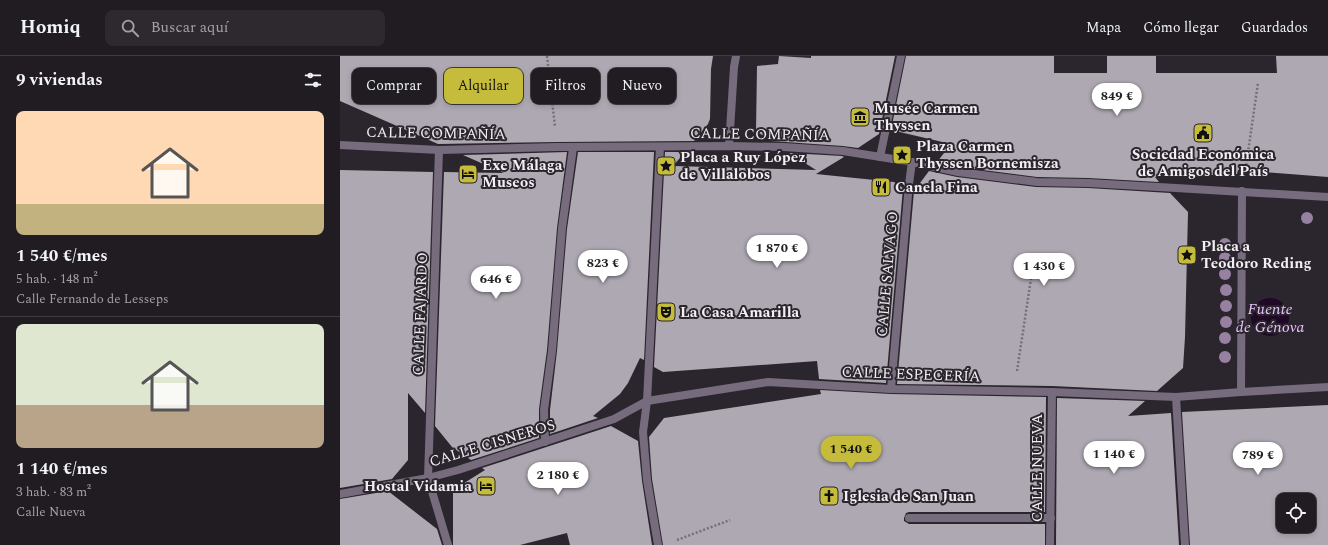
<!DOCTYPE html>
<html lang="es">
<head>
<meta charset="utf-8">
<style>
  body { margin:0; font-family:Spectral,serif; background:#2d292f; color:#f1f3f6; height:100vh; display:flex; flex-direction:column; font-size:15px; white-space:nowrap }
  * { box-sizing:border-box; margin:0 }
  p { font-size:13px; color:#a2a1a5 }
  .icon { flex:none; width:22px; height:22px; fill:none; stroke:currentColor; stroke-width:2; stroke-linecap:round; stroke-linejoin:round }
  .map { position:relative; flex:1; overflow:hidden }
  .side { display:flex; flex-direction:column; background:#201c22; width:340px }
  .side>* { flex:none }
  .banner { position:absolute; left:12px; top:12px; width:380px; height:36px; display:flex; gap:8px }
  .buttons { position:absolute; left:936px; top:437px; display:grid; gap:8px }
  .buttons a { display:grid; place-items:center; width:40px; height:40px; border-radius:8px; background:#201c22; box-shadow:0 2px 6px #0003,0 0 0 1px #3d3a40; font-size:20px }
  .price { position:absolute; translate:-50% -34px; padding:0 9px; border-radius:14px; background:#fff; color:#222; font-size:13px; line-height:26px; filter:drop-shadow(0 1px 2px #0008) }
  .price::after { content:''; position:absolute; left:50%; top:24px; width:12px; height:9px; margin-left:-6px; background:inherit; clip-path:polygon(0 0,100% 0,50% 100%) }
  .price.selected { background:#c6bc3c; color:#111 }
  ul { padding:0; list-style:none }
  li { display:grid; align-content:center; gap:8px; height:212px; padding:0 16px }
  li+li { border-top:1px solid #3d3a40 }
  li span { display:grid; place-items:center; height:124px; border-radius:8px; color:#555 }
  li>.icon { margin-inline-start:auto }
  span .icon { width:72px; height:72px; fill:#fffc; stroke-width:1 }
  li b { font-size:17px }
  h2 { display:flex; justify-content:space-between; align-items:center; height:48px; padding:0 16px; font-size:17px }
  .pill { padding:0 14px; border-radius:8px; background:#201c22; box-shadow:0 2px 6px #0003,0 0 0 1px #3d3a40; font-size:14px; line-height:36px }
  .pill.selected { background:#c6bc3c; color:#111 }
  header { display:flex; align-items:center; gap:24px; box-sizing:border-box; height:56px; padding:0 20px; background:#201c22; border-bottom:1px solid #3d3a40 }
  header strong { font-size:19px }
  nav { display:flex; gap:22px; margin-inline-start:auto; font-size:14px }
  .search { width:280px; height:36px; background:#2d292f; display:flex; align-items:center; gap:10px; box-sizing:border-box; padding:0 14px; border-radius:8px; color:#a2a1a5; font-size:15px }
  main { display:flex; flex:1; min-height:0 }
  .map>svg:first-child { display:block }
  .water { fill:#1f0927 }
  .building { fill:#aea8b2; fill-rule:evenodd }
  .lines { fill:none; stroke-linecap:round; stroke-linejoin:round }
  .path { stroke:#747076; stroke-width:2.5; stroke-dasharray:2 2; stroke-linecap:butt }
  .pedestrian { stroke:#776c7d; stroke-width:8 }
  .tree { fill:#9682a0 }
  .labels { text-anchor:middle; stroke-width:4; stroke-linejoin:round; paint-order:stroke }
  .poi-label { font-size:15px; font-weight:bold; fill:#f2eef4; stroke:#2b262d; text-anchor:start }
  .street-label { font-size:15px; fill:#f2eef4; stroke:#2b262d }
  .water-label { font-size:16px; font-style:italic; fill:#e9c0fd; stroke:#2b262d }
</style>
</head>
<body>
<header>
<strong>Homiq</strong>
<div class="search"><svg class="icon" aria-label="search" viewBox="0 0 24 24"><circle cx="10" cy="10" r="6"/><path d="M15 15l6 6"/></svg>Buscar aquí</div>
<nav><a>Mapa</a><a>Cómo llegar</a><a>Guardados</a></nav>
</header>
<main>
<section class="side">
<h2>9 viviendas<svg class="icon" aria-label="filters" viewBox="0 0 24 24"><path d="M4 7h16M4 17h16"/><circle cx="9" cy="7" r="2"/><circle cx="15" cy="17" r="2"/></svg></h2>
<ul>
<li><span style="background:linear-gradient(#ffd9b3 75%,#c2b280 0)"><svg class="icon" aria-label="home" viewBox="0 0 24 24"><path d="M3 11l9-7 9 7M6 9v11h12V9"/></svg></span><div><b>1 540 €/mes</b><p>5 hab. · 148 m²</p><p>Calle Fernando de Lesseps</p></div></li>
<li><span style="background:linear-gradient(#dfe7d0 65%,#b9a48a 0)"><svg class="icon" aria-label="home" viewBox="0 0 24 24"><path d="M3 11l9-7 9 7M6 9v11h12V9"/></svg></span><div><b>1 140 €/mes</b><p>3 hab. · 83 m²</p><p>Calle Nueva</p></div></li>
</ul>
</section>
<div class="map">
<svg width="988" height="489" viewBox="0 0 988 489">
  <rect width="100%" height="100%" fill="#2b262d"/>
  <circle class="water" cx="930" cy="261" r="19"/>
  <g class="building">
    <polygon points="0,0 373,0 371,13 370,63 368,68 354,85 217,86 98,88 0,45"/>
    <polygon points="439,0 471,2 471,0 555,0 539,78 518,92 503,90 431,85 416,75 417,10 438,8"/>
    <polygon points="566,0 714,0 714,17 767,17 767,0 816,0 816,17 937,17 936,0 988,0 988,121 898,114 897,118 815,121 819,126 748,122 697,121 619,111 597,106 611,88 551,74"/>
    <polygon points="227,96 217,172 207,294 199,353 199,382 131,404 112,391 95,370 104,116 164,117 123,99"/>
    <polygon points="238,96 314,96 304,304 300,302 288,327 280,338 253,360 258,362 210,378 210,354 217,295 227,173"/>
    <polygon points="325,96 345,96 333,110 476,114 449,97 502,100 504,101 476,118 554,126 563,132 546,327 479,323 477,305 323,316 314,311"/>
    <polygon points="0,114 93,116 85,357 68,337 68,404 52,423 0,432"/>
    <polygon points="589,115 617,121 696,131 748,132 830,137 848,156 845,281 843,312 817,335 712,330 557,328 574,135"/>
    <polygon points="480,334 551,338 706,341 705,456 569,456 566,457 564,462 564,465 569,468 705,468 705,489 323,489 312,423 309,381 324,362 481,338"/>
    <polygon points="717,342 805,345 788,360 831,357 839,489 716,489"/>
    <path d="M988,349V489H850L842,356ZM943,444H969V470H943Z"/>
    <polygon points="271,370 298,385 302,425 312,489 230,489 227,477 180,489 113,489 113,434 145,414 142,412"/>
    <polygon points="48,435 97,473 102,489 0,489 0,443"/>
  </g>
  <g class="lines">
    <g class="path">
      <polyline points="207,0 215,71"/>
      <polyline points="905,117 918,27"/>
      <polyline points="677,315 694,203"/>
      <polyline points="337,484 390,464"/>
    </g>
    <g class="pedestrian">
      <polyline points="0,89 99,94 217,91 389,90 444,91 503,95 572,106 618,116 697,126 748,127 836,132 988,141"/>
      <polyline points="389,90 394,11 396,0"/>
      <polyline points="99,94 88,422 108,489"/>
      <polyline points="540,101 561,0"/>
      <polyline points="551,333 569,128 572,106"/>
      <polyline points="901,336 902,135"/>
      <polyline points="836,341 845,489"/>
      <polyline points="205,386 204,354 212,295 222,172 233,92"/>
      <polyline points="0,438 88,422 118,414 274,363 307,345 428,326 551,333 712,336 836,341 901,336 988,331"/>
      <polyline points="569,462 711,462"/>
      <polyline points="318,489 307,424 303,376 307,345 320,91"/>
      <polyline points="710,489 712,336"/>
    </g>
  </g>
  <g class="tree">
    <circle cx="967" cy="162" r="6"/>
    <circle cx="885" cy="188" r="6"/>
    <circle cx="885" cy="202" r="6"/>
    <circle cx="885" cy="218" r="6"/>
    <circle cx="886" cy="234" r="6"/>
    <circle cx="886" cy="250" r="6"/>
    <circle cx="886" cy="266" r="6"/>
    <circle cx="885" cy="282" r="6"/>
    <circle cx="885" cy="301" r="6"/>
  </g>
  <defs>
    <symbol id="museum-square" viewBox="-11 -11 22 22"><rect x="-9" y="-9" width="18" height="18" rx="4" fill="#c6bc3c" stroke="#2b262d"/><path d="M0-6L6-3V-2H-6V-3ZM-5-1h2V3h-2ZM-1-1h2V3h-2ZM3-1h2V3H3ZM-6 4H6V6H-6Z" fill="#111"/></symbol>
    <symbol id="civic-square" viewBox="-11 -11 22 22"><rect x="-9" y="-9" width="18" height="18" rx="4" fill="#c6bc3c" stroke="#2b262d"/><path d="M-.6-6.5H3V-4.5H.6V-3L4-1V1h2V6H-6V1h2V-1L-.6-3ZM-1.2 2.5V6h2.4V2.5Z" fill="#111"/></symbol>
    <symbol id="sight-square" viewBox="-11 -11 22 22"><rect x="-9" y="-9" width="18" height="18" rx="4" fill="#c6bc3c" stroke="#2b262d"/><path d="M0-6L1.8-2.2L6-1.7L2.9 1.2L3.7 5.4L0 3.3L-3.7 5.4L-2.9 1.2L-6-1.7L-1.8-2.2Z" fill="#111"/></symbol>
    <symbol id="hotel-square" viewBox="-11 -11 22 22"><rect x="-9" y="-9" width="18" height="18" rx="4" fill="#c6bc3c" stroke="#2b262d"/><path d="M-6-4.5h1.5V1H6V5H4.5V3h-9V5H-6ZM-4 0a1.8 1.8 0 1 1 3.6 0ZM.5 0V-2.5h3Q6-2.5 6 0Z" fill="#111"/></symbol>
    <symbol id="restaurant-square" viewBox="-11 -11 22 22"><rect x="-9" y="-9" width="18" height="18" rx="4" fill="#c6bc3c" stroke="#2b262d"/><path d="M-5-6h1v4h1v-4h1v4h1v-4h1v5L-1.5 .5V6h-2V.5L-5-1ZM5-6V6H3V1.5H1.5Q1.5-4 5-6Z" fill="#111"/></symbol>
    <symbol id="theatre-square" viewBox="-11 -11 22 22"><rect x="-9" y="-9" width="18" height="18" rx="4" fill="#c6bc3c" stroke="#2b262d"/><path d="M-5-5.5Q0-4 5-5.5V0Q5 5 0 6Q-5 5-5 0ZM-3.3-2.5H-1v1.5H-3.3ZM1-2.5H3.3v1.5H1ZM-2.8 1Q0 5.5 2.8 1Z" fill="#111"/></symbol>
    <symbol id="church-square" viewBox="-11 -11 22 22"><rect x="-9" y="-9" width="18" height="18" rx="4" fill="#c6bc3c" stroke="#2b262d"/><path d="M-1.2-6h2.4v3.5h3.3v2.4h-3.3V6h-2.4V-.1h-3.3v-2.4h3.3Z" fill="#111"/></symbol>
  </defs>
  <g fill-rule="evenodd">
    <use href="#museum-square" x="509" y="50" width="22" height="22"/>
    <use href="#civic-square" x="852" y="66" width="22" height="22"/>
    <use href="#sight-square" x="551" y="88" width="22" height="22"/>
    <use href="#sight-square" x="315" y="99" width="22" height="22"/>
    <use href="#hotel-square" x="117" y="107" width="22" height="22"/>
    <use href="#restaurant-square" x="530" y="120" width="22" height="22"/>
    <use href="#sight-square" x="836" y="188" width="22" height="22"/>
    <use href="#theatre-square" x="315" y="245" width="22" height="22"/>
    <use href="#hotel-square" x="135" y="419" width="22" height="22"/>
    <use href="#church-square" x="478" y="429" width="22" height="22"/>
  </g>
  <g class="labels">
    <g class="poi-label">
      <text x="534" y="57">Musée Carmen<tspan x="534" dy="17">Thyssen</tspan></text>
      <text x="576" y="95">Plaza Carmen<tspan x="576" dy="17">Thyssen Bornemisza</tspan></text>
      <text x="863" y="103" text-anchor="middle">Sociedad Económica<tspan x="863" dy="17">de Amigos del País</tspan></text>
      <text x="340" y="106">Placa a Ruy López<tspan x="340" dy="17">de Villalobos</tspan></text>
      <text x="142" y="114">Exe Málaga<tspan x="142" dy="17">Museos</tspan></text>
      <text x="555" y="136">Canela Fina</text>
      <text x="861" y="195">Placa a<tspan x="861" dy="17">Teodoro Reding</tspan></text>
      <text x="340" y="261">La Casa Amarilla</text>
      <text x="132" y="435" text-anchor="end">Hostal Vidamia</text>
      <text x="503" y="445">Iglesia de San Juan</text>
    </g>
    <g class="street-label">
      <text transform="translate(96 77) rotate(1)" y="5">CALLE COMPAÑÍA</text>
      <text transform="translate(420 78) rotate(1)" y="5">CALLE COMPAÑÍA</text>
      <text transform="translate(547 218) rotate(-85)" y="5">CALLE SALVAGO</text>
      <text transform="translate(80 258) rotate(-88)" y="5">CALLE FAJARDO</text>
      <text transform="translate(571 318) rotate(2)" y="5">CALLE ESPECERÍA</text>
      <text transform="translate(152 387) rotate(-17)" y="5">CALLE CISNEROS</text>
      <text transform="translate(697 412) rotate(-90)" y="5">CALLE NUEVA</text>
    </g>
    <g class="water-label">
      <text x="930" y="258">Fuente<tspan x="930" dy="18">de Génova</tspan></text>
    </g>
  </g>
</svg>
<div class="buttons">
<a><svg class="icon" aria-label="locate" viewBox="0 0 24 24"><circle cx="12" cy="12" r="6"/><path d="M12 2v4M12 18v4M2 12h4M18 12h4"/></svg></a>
</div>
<b class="price" style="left:777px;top:61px">849 €</b>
<b class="price" style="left:437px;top:213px">1 870 €</b>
<b class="price" style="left:263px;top:228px">823 €</b>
<b class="price" style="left:704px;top:231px">1 430 €</b>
<b class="price" style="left:156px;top:244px">646 €</b>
<b class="price selected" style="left:511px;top:414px">1 540 €</b>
<b class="price" style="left:774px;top:419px">1 140 €</b>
<b class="price" style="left:918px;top:420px">789 €</b>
<b class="price" style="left:218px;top:440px">2 180 €</b>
<div class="banner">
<a class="pill">Comprar</a>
<a class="pill selected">Alquilar</a>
<a class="pill">Filtros</a>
<a class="pill">Nuevo</a>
</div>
</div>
</main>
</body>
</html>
